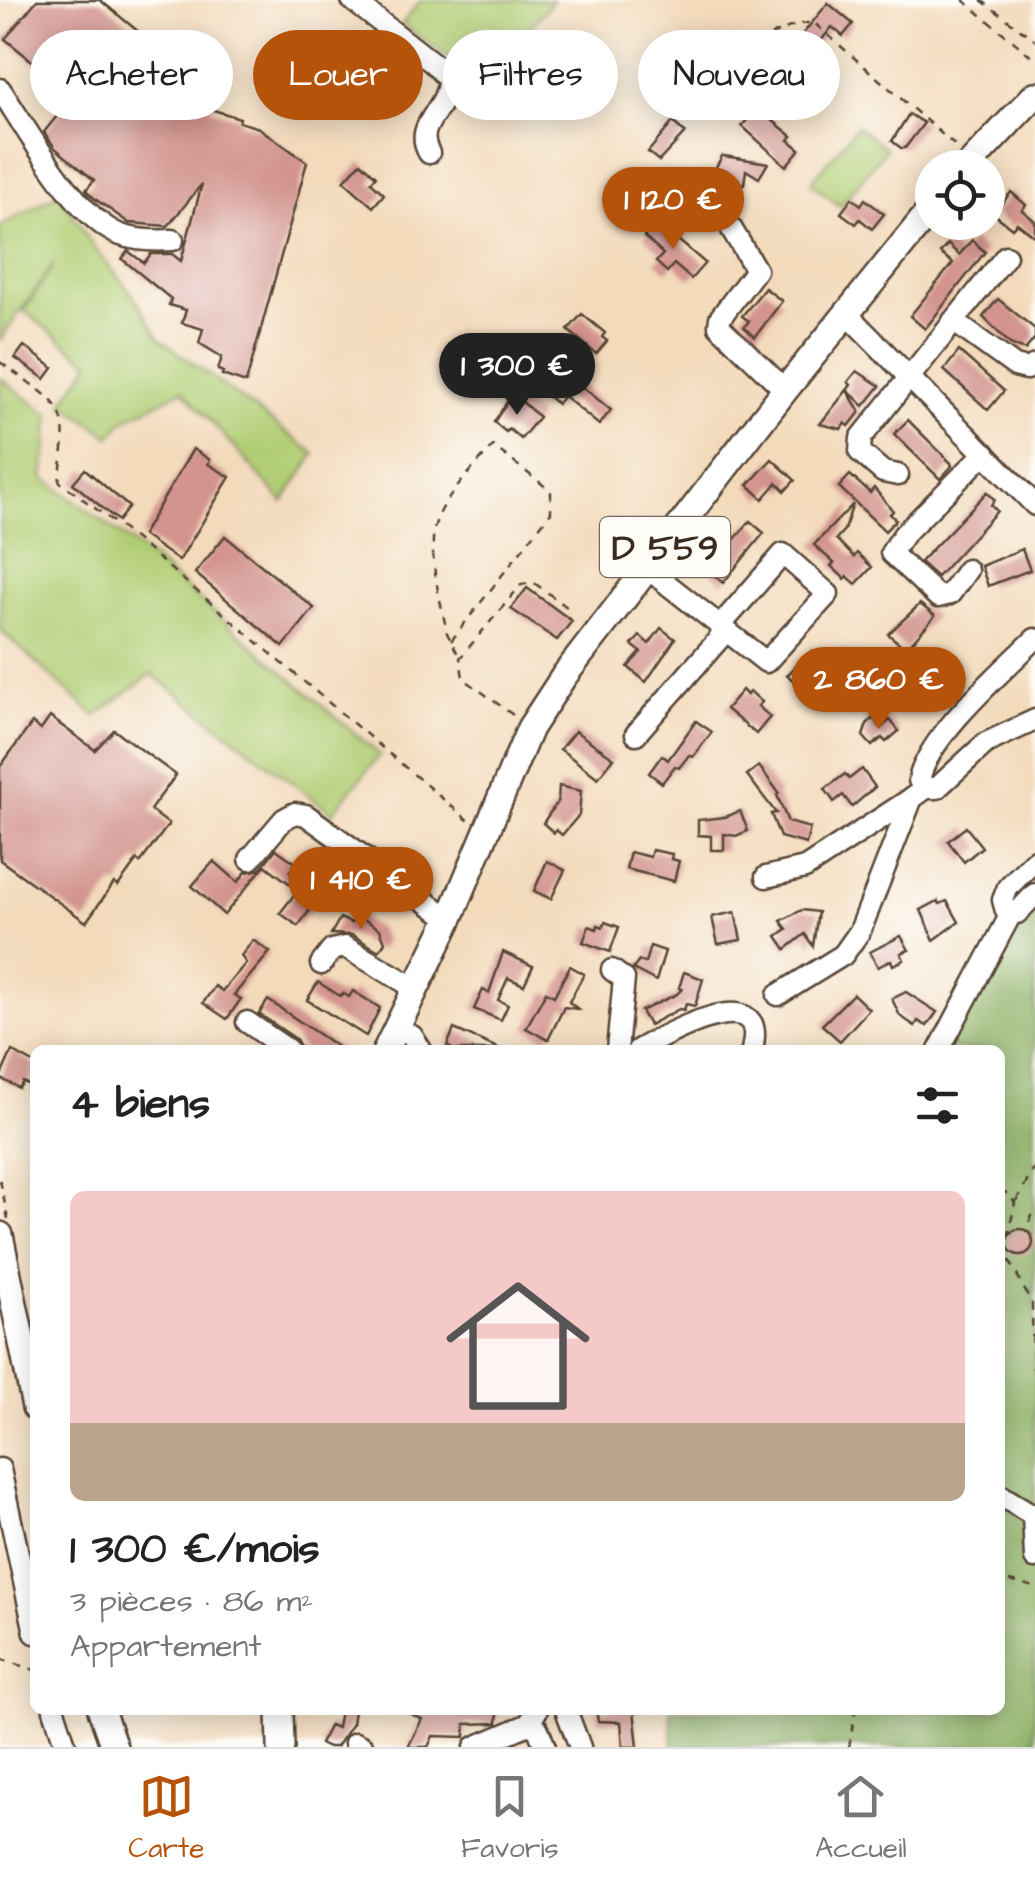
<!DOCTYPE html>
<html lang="fr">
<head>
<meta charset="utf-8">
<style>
  body { margin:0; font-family:"Architects Daughter",sans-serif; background:#f2f2f2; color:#222; height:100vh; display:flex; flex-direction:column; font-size:38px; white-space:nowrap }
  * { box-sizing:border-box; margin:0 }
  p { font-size:32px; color:#767676 }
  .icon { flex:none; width:55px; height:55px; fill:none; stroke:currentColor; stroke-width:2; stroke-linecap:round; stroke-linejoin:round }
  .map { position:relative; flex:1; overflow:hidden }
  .drawer { position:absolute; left:30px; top:1045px; width:975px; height:670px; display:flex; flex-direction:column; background:#fff; border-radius:15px; box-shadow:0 5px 25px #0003 }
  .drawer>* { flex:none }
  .hud { position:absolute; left:30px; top:30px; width:975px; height:90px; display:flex; gap:20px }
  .buttons { position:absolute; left:915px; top:150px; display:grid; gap:20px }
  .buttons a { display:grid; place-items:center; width:90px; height:90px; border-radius:50%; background:#fff; box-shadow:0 5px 25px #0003; font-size:50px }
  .price { position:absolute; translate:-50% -85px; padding:0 22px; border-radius:35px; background:#b45309; color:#fff; font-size:32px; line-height:65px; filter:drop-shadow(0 2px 5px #0008) }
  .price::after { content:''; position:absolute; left:50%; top:60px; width:30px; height:22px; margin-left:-15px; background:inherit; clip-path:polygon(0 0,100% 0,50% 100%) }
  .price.active { background:#222; color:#fff }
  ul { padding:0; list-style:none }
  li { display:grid; align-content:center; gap:20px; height:530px; padding:0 40px }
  li span { display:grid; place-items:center; height:310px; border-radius:15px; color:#555 }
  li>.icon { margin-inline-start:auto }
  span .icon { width:180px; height:180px; fill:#fffc; stroke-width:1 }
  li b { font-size:42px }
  h2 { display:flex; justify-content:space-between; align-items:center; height:120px; padding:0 40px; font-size:42px }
  .chip { padding:0 35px; border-radius:45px; background:#fff; box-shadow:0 5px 25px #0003; font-size:35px; line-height:90px }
  .chip.active { background:#b45309; color:#fff }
  .tabs { display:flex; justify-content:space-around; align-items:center; height:140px; border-top:2px solid #e0e0e0; background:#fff; font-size:28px; color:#767676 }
  .tabs a { display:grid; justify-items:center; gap:5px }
  .tabs .active { color:#b45309 }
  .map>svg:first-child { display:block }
  .green { fill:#b1cd73; stroke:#767c48; stroke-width:2.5 }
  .forest { fill:#8cb065; stroke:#646d42; stroke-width:2.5 }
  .building { fill:#d3948f }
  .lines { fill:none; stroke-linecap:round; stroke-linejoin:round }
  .minor-casing { stroke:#574436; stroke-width:25 }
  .major-casing { stroke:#574436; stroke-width:30 }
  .path { stroke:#574436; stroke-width:2.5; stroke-dasharray:8 8; stroke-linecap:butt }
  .minor { stroke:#fff; stroke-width:20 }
  .major { stroke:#fff; stroke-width:25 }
  .labels { text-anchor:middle; stroke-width:8; stroke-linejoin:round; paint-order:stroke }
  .shield { fill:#fdfcf7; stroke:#75695f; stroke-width:2.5 }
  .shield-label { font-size:35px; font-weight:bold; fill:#3b2a1e }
</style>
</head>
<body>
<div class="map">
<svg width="1035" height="1747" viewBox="0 0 1035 1747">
  <rect width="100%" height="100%" fill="#fdfcf7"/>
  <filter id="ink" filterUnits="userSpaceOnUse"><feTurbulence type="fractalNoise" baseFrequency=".01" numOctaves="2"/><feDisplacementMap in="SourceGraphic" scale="20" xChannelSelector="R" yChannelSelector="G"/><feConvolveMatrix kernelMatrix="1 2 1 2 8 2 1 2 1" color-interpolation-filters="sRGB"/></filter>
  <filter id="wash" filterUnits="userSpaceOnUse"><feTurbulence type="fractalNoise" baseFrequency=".0048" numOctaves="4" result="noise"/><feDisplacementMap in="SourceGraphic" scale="40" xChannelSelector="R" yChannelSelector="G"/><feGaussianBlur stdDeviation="2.25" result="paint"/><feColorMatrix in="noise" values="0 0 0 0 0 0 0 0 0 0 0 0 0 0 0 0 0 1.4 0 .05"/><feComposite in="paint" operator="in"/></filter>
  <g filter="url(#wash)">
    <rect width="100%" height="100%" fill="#f3dabb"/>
    <g class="green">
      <polygon points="421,0 553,0 494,70 453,60 402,24"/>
      <polygon points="857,126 886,149 840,206 811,183"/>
      <polygon points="59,193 94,248 133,295 159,338 315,454 283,502 183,390 124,420 110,437 63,403 90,363 24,311 54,264 0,340 0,227"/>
      <polygon points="0,378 50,415 43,478 138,547 380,755 332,813 152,674 95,716 0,630"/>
    </g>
    <polygon class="forest" points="1035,907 1035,1747 673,1747 670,1710 1000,1710 1000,1050 935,1050"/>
    <g id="blocks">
      <g class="building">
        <polygon points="37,0 100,0 219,98 210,109 240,118 239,122 259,128 307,162 246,383 222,375 223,372 218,370 222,357 199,343 203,329 182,323 186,310 169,305 171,299 122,259 128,251 144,263 151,254 172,254 181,261 202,184 168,226 129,223 95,199 86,190 94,180 55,148 44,132 74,95 5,39"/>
        <polygon points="828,3 853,24 843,36 832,27 811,53 797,41"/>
        <polygon points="469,77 482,87 475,98 480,108 471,117 455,106"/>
        <polygon points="757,108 792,136 789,140 800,149 786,166 742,126"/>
        <polygon points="909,114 924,123 905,148 901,148 892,141"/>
        <polygon points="673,122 685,133 659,161 648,152"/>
        <polygon points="722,156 724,156 768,163 759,178 746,170 744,184 738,183 737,188 720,186 722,171 715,169"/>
        <polygon points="361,162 376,176 371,182 384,194 373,207 344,181"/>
        <polygon points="1011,192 1026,205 1022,210 1035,221 1035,237 1017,223 1012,228 994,214"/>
        <polygon points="852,198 861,205 865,199 884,214 872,229 860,219 856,224 841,213"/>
        <polygon points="657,222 705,263 691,279 674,264 667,272 656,262 663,254 644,237"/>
        <polygon points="972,240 985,252 925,329 910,316 953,263 940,253 948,244 959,255"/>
        <polygon points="765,288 782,301 755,337 744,327 749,321 742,316"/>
        <polygon points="998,299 1035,329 1035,338 1025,350 1010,344 983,317"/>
        <polygon points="582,314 605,333 602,337 607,341 596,354 568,330"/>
        <polygon points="24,346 53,368 45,379 15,358"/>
        <polygon points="959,351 1004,391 988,410 944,370"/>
        <polygon points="857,371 880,386 864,406 847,390 860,412 849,426 845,423 841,429 820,424 851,385 848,382"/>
        <polygon points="564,372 611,410 599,425 564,396 557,404 549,397 555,390 552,387"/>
        <polygon points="518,398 539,417 521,439 509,429 506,432 494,422 507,402 512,406"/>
        <polygon points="908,420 951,463 952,466 940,479 894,434"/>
        <polygon points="193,449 210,460 208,464 230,477 179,561 142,535"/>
        <polygon points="772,459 795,480 785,491 777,483 763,499 748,485"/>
        <polygon points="85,469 129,507 118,521 73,483"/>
        <polygon points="850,475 870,493 874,488 893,511 890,514 896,520 885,531 839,487"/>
        <polygon points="987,492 995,500 991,505 997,511 937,577 920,562"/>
        <polygon points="853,504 844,530 836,539 854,557 857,553 872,567 856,584 847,576 845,579 831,566 834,563 814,545"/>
        <polygon points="750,521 764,533 723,583 711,573 715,568 708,562 724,543 729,546"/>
        <polygon points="225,536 314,608 283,647 195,573"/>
        <polygon points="1022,549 1030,570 988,586 981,566"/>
        <polygon points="527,588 572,621 557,640 511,609"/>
        <polygon points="920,604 935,616 906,649 888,634"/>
        <polygon points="661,628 675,639 646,682 628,667 641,652 632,645 640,636 649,644"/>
        <polygon points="842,649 857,663 839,682 824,668"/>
        <polygon points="812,651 826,664 803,689 787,675"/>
        <polygon points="742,690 747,695 750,691 762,702 758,706 770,717 756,734 726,709"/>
        <polygon points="50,717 95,750 114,730 176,775 150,810 169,824 140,863 137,860 118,886 114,883 86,922 0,860 0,767 32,723 41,730"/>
        <polygon points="873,718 881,728 890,720 899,731 886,742 882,738 872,746 863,736 867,724"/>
        <polygon points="696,721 712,732 693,757 689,755 679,768 675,766 662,783 649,773 662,755 668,760"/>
        <polygon points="575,731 614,758 598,778 560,749"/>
        <polygon points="759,766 779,793 777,795 788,822 810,828 806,844 780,837 771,814 776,813 747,775"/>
        <polygon points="862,769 875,787 852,807 843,795 834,802 825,789 845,774 849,779"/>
        <polygon points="559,786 581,791 579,815 562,835 556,830 554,833 543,823 558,801"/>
        <polygon points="740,811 748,831 736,836 724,834 724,850 711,850 711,836 698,835 698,820 725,817"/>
        <polygon points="966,827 982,847 964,862 948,841"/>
        <polygon points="276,849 296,863 290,871 306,886 315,875 329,885 298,926 280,913 298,890 265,865 224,915 192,886 214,861 238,882 246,872 260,869"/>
        <polygon points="652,850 672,854 671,859 679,861 674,881 626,869 630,852 650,857"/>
        <polygon points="547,861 565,870 551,899 534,891"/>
        <polygon points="938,901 940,904 947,901 959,922 934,940 921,910"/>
        <polygon points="802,910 818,912 813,946 805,934 786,949 777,936 787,929 781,921"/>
        <polygon points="735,912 741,940 718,944 712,917"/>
        <polygon points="356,915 380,929 385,942 379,951 352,935 331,934 340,918 351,923"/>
        <polygon points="605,922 619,927 610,952 583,942 589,926 597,929 598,925 603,927"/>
        <polygon points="901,936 909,950 901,953 904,960 893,965 891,960 878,967 870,952"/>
        <polygon points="253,940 270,952 234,995 241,999 227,1019 203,1003 215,986 222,991 246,963 241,956"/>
        <polygon points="650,946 665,951 656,981 633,969 639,961 645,963"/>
        <polygon points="503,952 533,966 524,985 508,978 498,1000 508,1005 501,1020 474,1009 483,990 489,993"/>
        <polygon points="570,966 584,974 569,1002 578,1009 564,1007 548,1040 526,1028 546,992 554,996"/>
        <polygon points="684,972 703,979 695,1006 686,1004 684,1010 679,1009 649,1025 641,1011 677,994 682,989 679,988"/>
        <polygon points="318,982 340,996 343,993 349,997 353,991 380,1008 366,1036 307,1000"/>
        <polygon points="906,992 937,1012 927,1026 918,1021 915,1026 900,1016 892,999"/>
        <polygon points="853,994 869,1009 840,1041 822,1025"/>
        <polygon points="268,1000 342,1050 302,1050 296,1039 259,1014"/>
        <polygon points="454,1029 502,1050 455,1050 447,1046"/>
        <polygon points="12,1051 35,1064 29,1085 23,1082 19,1088 0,1078"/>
        <circle cx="1020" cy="1242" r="13"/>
        <polygon points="340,1710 354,1710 352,1724 336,1747 326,1747 320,1744 330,1725 337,1728"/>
        <polygon points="402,1710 498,1710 497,1723 465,1724 465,1737 433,1736 428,1747 408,1747 422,1719"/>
        <polygon points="596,1710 634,1710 638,1747 623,1747 621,1722 598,1721"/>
      </g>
    </g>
  </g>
  <g filter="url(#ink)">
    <use href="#blocks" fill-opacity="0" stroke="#574436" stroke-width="2.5"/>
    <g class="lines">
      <defs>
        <g id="minor">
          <path d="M352,0L433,63L448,79C449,110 412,124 429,153"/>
          <path d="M0,89C27,129 74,215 118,234C135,241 155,241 173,240"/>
          <polyline points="731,228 756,270 720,318 719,326 785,390"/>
          <polyline points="846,313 1035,505"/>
          <polyline points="953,321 1015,366 1027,369 1035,365"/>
          <polyline points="898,475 883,472 860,452 861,438 1006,256"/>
          <polyline points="648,569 766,662 828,594 783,554 720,626"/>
          <polyline points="967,570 950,594 938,597 891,553 904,534 985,453"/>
          <path d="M1035,639C1002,672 928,736 919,780L926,788H937L986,743L1035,720"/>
          <polyline points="636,734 726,631"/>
          <polyline points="250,859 284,819 295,813 306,815 439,911 451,916"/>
          <polyline points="1035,860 1008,887 1003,900 1006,911 1017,913 1035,894"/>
          <polyline points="766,877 805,868 912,798"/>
          <polyline points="321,964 332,950 345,947 415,988"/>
          <polyline points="612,970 624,979 617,1050"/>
          <polyline points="778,995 843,955 860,931 912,798 926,788"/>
          <polyline points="247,1022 288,1050"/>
          <polyline points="396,1028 412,1036 421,1050"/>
          <path d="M638,1050C663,1036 770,976 752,1050"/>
          <polyline points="939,1050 1012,912"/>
          <polyline points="0,1469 35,1633"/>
          <polyline points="1000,1495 1033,1515 1035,1558"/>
          <polyline points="54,1710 66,1747"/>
          <polyline points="566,1710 580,1747"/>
          <polyline points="529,1724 538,1729 545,1747"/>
          <polyline points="355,1743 363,1747"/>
          <polyline points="475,1747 529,1724 537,1710"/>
        </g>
        <g id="major">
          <polyline points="966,168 1035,95"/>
          <polyline points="386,1050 450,918 530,728 564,676 785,390 932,208"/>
          <polyline points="0,1235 35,1407"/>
          <polyline points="101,1710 114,1747"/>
          <polyline points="280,1710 281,1747"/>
        </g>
      </defs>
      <use href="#minor" class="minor-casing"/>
      <use href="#major" class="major-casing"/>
      <g class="path">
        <polyline points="963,0 1035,59"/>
        <polyline points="981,0 1035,40"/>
        <path d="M706,105C739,63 756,30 813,22L959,149"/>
        <path d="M0,362C62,407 71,401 59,481L128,533L469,821"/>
        <path d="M451,641L551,512V491L493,446C475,467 438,503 434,530C429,563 441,601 447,633L460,658"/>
        <polyline points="513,715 463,678 460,658 521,585 533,582 572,611"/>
        <polyline points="0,1180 8,1219"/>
        <polyline points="1000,1194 1005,1192 1015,1202 1009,1233 1000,1252"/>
        <polyline points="1016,1201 1035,1167"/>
        <polyline points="1029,1222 1033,1214"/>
        <polyline points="1002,1246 1032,1304 1033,1369"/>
        <polyline points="1009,1581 1035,1587"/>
        <polyline points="0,1659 35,1670"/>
        <polyline points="849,1747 855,1710"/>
      </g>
      <use href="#minor" class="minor"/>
      <use href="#major" class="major"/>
    </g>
  </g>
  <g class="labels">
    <rect class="shield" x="600" y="517" width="130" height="60" rx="8"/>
    <g class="shield-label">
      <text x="665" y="559">D 559</text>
    </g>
  </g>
</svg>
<div class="buttons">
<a><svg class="icon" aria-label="locate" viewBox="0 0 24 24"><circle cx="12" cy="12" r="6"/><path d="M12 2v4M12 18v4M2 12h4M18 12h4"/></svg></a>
</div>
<b class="price" style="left:673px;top:252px">1 120 €</b>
<b class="price active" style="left:517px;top:418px">1 300 €</b>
<b class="price" style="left:879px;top:732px">2 860 €</b>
<b class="price" style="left:361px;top:932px">1 410 €</b>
<div class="hud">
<a class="chip">Acheter</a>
<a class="chip active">Louer</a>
<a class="chip">Filtres</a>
<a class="chip">Nouveau</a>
</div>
<section class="drawer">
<h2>4 biens<svg class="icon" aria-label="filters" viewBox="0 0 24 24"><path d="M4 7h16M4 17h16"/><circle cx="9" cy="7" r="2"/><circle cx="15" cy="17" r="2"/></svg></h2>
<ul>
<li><span style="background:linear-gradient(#f6c9c9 75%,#b9a48a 0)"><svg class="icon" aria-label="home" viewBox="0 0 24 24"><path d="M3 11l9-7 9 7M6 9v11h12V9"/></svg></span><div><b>1 300 €/mois</b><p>3 pièces · 86 m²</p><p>Appartement</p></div></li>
</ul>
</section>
</div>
<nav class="tabs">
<a class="active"><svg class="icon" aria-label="map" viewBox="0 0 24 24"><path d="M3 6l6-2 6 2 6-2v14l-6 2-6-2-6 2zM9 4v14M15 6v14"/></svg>Carte</a>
<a><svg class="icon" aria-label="saved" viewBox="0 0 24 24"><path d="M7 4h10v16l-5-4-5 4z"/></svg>Favoris</a>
<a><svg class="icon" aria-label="home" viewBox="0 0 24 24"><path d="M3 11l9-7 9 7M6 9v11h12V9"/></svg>Accueil</a>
</nav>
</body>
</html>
